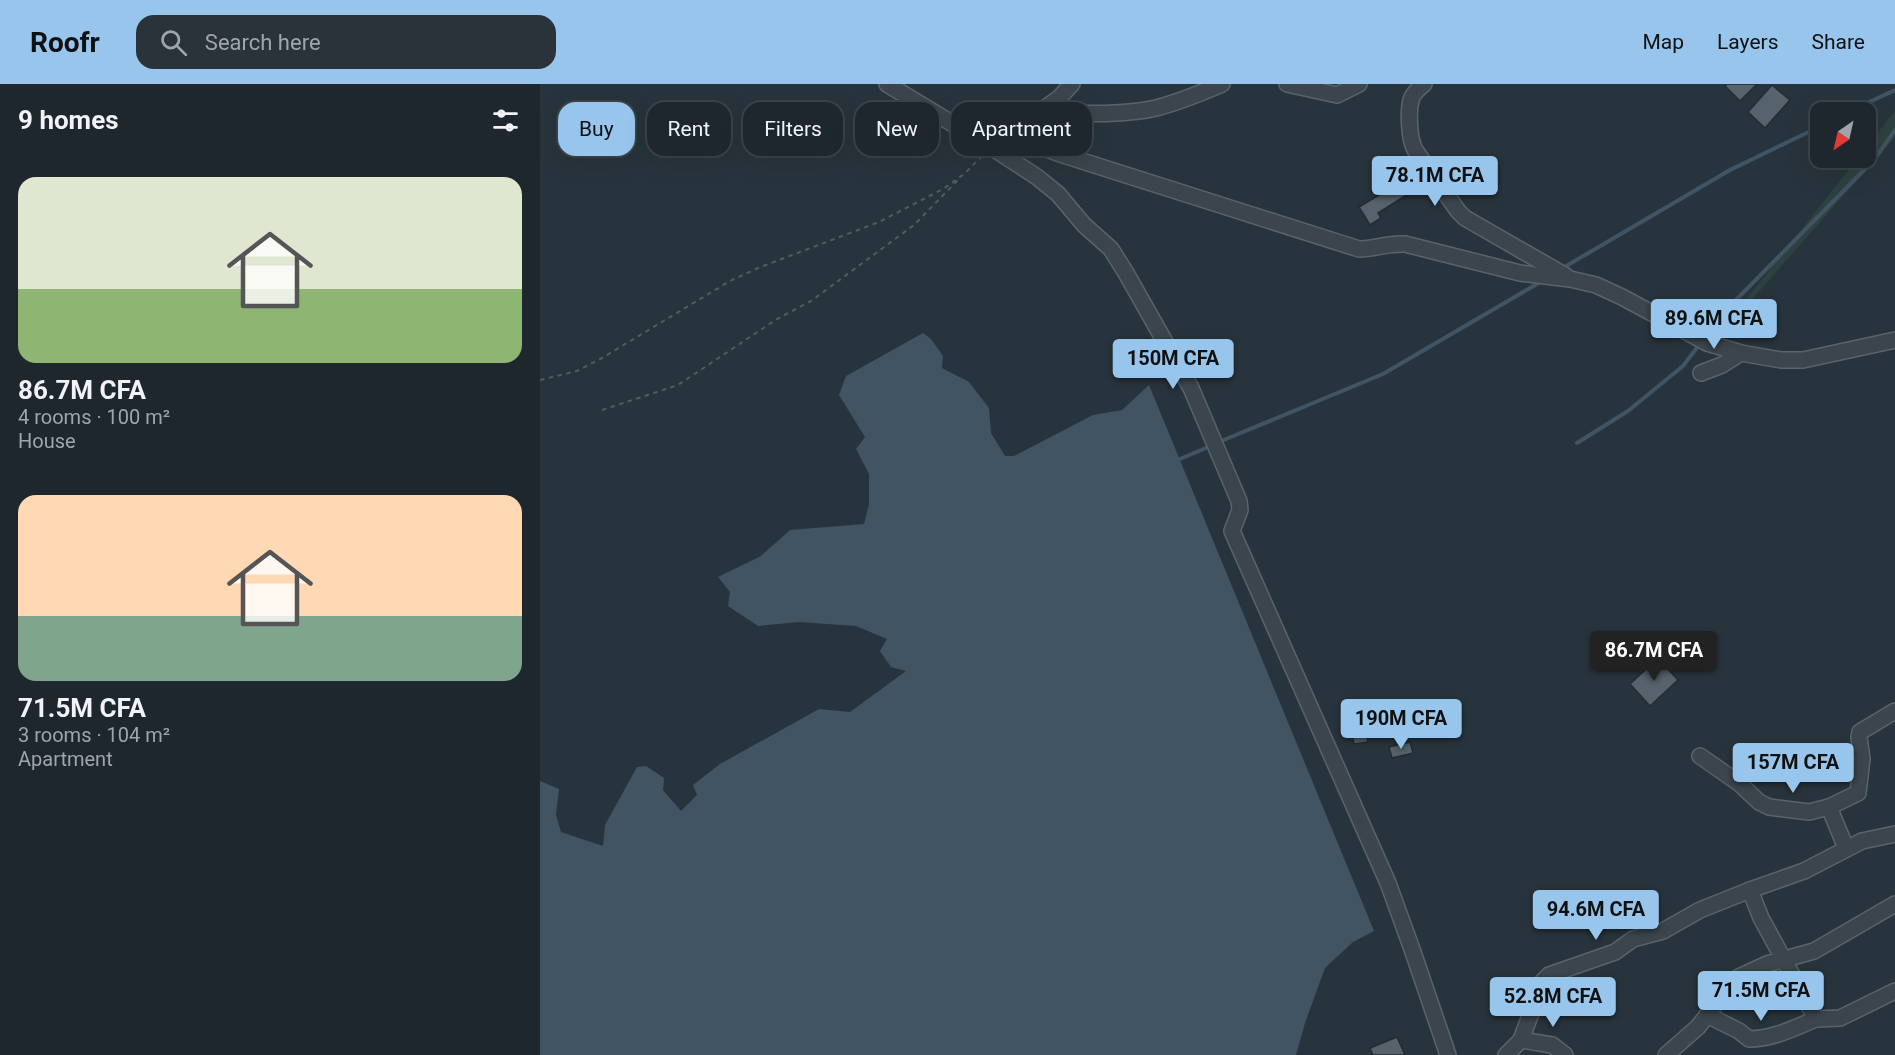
<!DOCTYPE html>
<html lang="en">
<head>
<meta charset="utf-8">
<style>
  body { margin:0; font-family:Roboto,sans-serif; background:#2b333a; color:#f1f3f6; height:100vh; display:flex; flex-direction:column; font-size:22px; white-space:nowrap }
  * { box-sizing:border-box; margin:0 }
  p { font-size:20px; color:#a1a5aa }
  .icon { flex:none; width:33px; height:33px; fill:none; stroke:currentColor; stroke-width:2; stroke-linecap:round; stroke-linejoin:round }
  .map { position:relative; flex:1; overflow:hidden }
  .panel { display:flex; flex-direction:column; background:#1e272e; width:540px }
  .panel>* { flex:none }
  .top-card { position:absolute; left:18px; top:18px; width:570px; height:54px; display:flex; gap:12px }
  .needle { width:39px; rotate:214deg }
  .controls { position:absolute; left:1270px; top:18px; display:grid; gap:12px }
  .controls a { display:grid; place-items:center; width:66px; height:66px; border-radius:12px; background:#1e272e; box-shadow:0 6px 24px #0002,0 0 0 2px #3c444a; font-size:30px }
  .price { position:absolute; translate:-50% -51px; padding:0 14px; border-radius:6px; background:#98c5ec; color:#111; font-size:20px; line-height:39px; filter:drop-shadow(0 2px 3px #0008) }
  .price::after { content:''; position:absolute; left:50%; top:36px; width:18px; height:14px; margin-left:-9px; background:inherit; clip-path:polygon(0 0,100% 0,50% 100%) }
  .price.selected { background:#222; color:#fff }
  ul { padding:0; list-style:none }
  li { display:grid; align-content:center; gap:12px; height:318px; padding:0 18px }
  li span { display:grid; place-items:center; height:186px; border-radius:18px; color:#555 }
  li>.icon { margin-inline-start:auto }
  span .icon { width:108px; height:108px; fill:#fffc; stroke-width:1 }
  li b { font-size:26px }
  h2 { display:flex; justify-content:space-between; align-items:center; height:72px; padding:0 18px; font-size:26px }
  .tag { padding:0 21px; border-radius:18px; background:#1e272e; box-shadow:0 6px 24px #0002,0 0 0 2px #3c444a; font-size:21px; line-height:54px }
  .tag.selected { background:#98c5ec; color:#111 }
  header { display:flex; align-items:center; gap:36px; box-sizing:border-box; height:84px; padding:0 30px; background:#98c5ec; color:#111 }
  header strong { font-size:28px }
  nav { display:flex; gap:33px; margin-inline-start:auto; font-size:21px }
  .search { width:420px; height:54px; background:#2b333a; display:flex; align-items:center; gap:15px; box-sizing:border-box; padding:0 21px; border-radius:18px; color:#a1a5aa; font-size:22px }
  main { display:flex; flex:1; min-height:0 }
  .map>svg:first-child { display:block }
  .green { fill:#2d423f }
  .water { fill:#405464 }
  .lines { fill:none; stroke-linecap:round; stroke-linejoin:round }
  .stream { stroke:#405464; stroke-width:4 }
  .building { fill:#56626c; stroke:#222c34; stroke-width:1.5 }
  .minor-casing { stroke:#59636b; stroke-width:18 }
  .path { stroke:#4c5e5e; stroke-width:2; stroke-dasharray:4.5 4.5; stroke-linecap:butt }
  .minor { stroke:#3c454d; stroke-width:15 }
</style>
</head>
<body>
<header>
<strong>Roofr</strong>
<div class="search"><svg class="icon" aria-label="search" viewBox="0 0 24 24"><circle cx="10" cy="10" r="6"/><path d="M15 15l6 6"/></svg>Search here</div>
<nav><a>Map</a><a>Layers</a><a>Share</a></nav>
</header>
<main>
<section class="panel">
<h2>9 homes<svg class="icon" aria-label="filters" viewBox="0 0 24 24"><path d="M4 7h16M4 17h16"/><circle cx="9" cy="7" r="2"/><circle cx="15" cy="17" r="2"/></svg></h2>
<ul>
<li><span style="background:linear-gradient(#dfe7d0 60%,#8fb573 0)"><svg class="icon" aria-label="home" viewBox="0 0 24 24"><path d="M3 11l9-7 9 7M6 9v11h12V9"/></svg></span><div><b>86.7M CFA</b><p>4 rooms · 100 m²</p><p>House</p></div></li>
<li><span style="background:linear-gradient(#ffd9b3 65%,#7fa58c 0)"><svg class="icon" aria-label="home" viewBox="0 0 24 24"><path d="M3 11l9-7 9 7M6 9v11h12V9"/></svg></span><div><b>71.5M CFA</b><p>3 rooms · 104 m²</p><p>Apartment</p></div></li>
</ul>
</section>
<div class="map">
<svg width="1355" height="971" viewBox="0 0 1355 971">
  <rect width="100%" height="100%" fill="#28343d"/>
  <polygon class="green" points="1355,27 1355,53 1155,280 1318,74 1326,74 1326,63"/>
  <polygon class="water" points="383,249 391,255 403,272 402,284 429,298 449,324 451,349 465,372 474,372 553,331 582,326 609,301 834,847 813,858 785,884 765,939 756,971 0,971 0,697 19,705 16,731 21,748 63,762 65,741 97,683 106,682 124,694 123,706 141,727 157,711 153,701 180,680 279,625 310,628 366,587 351,583 340,567 347,555 316,542 259,538 218,542 188,522 190,508 178,493 221,472 250,446 324,440 329,420 329,390 316,365 325,353 299,311 306,292"/>
  <g class="lines">
    <g class="stream">
      <polyline points="1308,28 1355,6"/>
      <polyline points="1021,185 1190,86 1281,42"/>
      <polyline points="1165,252 1193,219 1334,76 1355,46"/>
      <polyline points="679,358 843,290 1002,197"/>
      <polyline points="1037,359 1088,327 1143,282 1159,261"/>
      <polyline points="640,375 673,361"/>
    </g>
  </g>
  <g class="building">
    <polygon points="1187,0 1217,0 1200,17 1185,2"/>
    <polygon points="1232,1 1250,16 1225,44 1208,28"/>
    <polygon points="874,90 881,102 838,129 841,134 830,141 819,123"/>
    <polygon points="1118,574 1138,596 1110,622 1090,600"/>
    <polygon points="826,649 828,658 814,660 812,651"/>
    <polygon points="870,658 873,669 852,674 849,663"/>
    <polygon points="857,953 865,971 833,971 830,964"/>
  </g>
  <g class="lines">
    <defs>
      <g id="minor">
        <polyline points="347,0 451,63 497,93 518,110 544,141 571,165 586,189 651,304 699,417 700,426 692,447 848,799 873,868 908,971"/>
        <polyline points="747,0 797,11 819,0"/>
        <path d="M884,0C879,4 873,9 871,16C868,28 869,55 875,66L918,127L925,134L1026,192"/>
        <path d="M498,29C533,29 583,32 616,24C639,18 661,9 682,0"/>
        <path d="M478,43L507,65L517,69L819,165C835,165 847,159 865,160L980,189L1030,195L1056,201L1082,213L1167,259L1201,269L1241,276H1263L1355,256"/>
        <polyline points="451,63 519,14 532,0"/>
        <polyline points="1161,289 1182,281 1201,269"/>
        <polyline points="1160,672 1200,700 1219,718 1229,723 1269,728 1289,723 1306,764"/>
        <polyline points="1289,723 1318,709 1322,675 1319,653 1320,648 1355,627"/>
        <polyline points="1355,750 1322,757 1264,787 1210,806 1221,834 1276,935 1300,934 1355,907"/>
        <path d="M1167,931L1199,947L1209,955C1233,955 1254,944 1276,935"/>
        <polyline points="981,956 1012,961 1025,971"/>
        <polyline points="966,971 981,956 1003,897 1009,891 1075,868 1093,855 1123,847 1160,826 1210,806"/>
        <polyline points="1126,971 1158,943 1191,900 1199,893 1227,880 1274,867 1355,820"/>
      </g>
    </defs>
    <use href="#minor" class="minor-casing"/>
    <g class="path">
      <polyline points="0,296 37,287 62,274 190,197 218,184 339,138 403,105 424,90 441,73"/>
      <polyline points="62,326 138,301 237,235 271,217 374,141 418,96"/>
    </g>
    <use href="#minor" class="minor"/>
  </g>
</svg>
<div class="controls">
<a><svg class="needle" viewBox="-14 -14 28 28"><path d="M0-13l5 13h-10z" fill="#e53935"/><path d="M0 13l5-13h-10z" fill="#a1a5aa"/></svg></a>
</div>
<b class="price" style="left:895px;top:123px">78.1M CFA</b>
<b class="price" style="left:1174px;top:266px">89.6M CFA</b>
<b class="price" style="left:633px;top:306px">150M CFA</b>
<b class="price selected" style="left:1114px;top:598px">86.7M CFA</b>
<b class="price" style="left:861px;top:666px">190M CFA</b>
<b class="price" style="left:1253px;top:710px">157M CFA</b>
<b class="price" style="left:1056px;top:857px">94.6M CFA</b>
<b class="price" style="left:1221px;top:938px">71.5M CFA</b>
<b class="price" style="left:1013px;top:944px">52.8M CFA</b>
<div class="top-card">
<a class="tag selected">Buy</a>
<a class="tag">Rent</a>
<a class="tag">Filters</a>
<a class="tag">New</a>
<a class="tag">Apartment</a>
</div>
</div>
</main>
</body>
</html>
